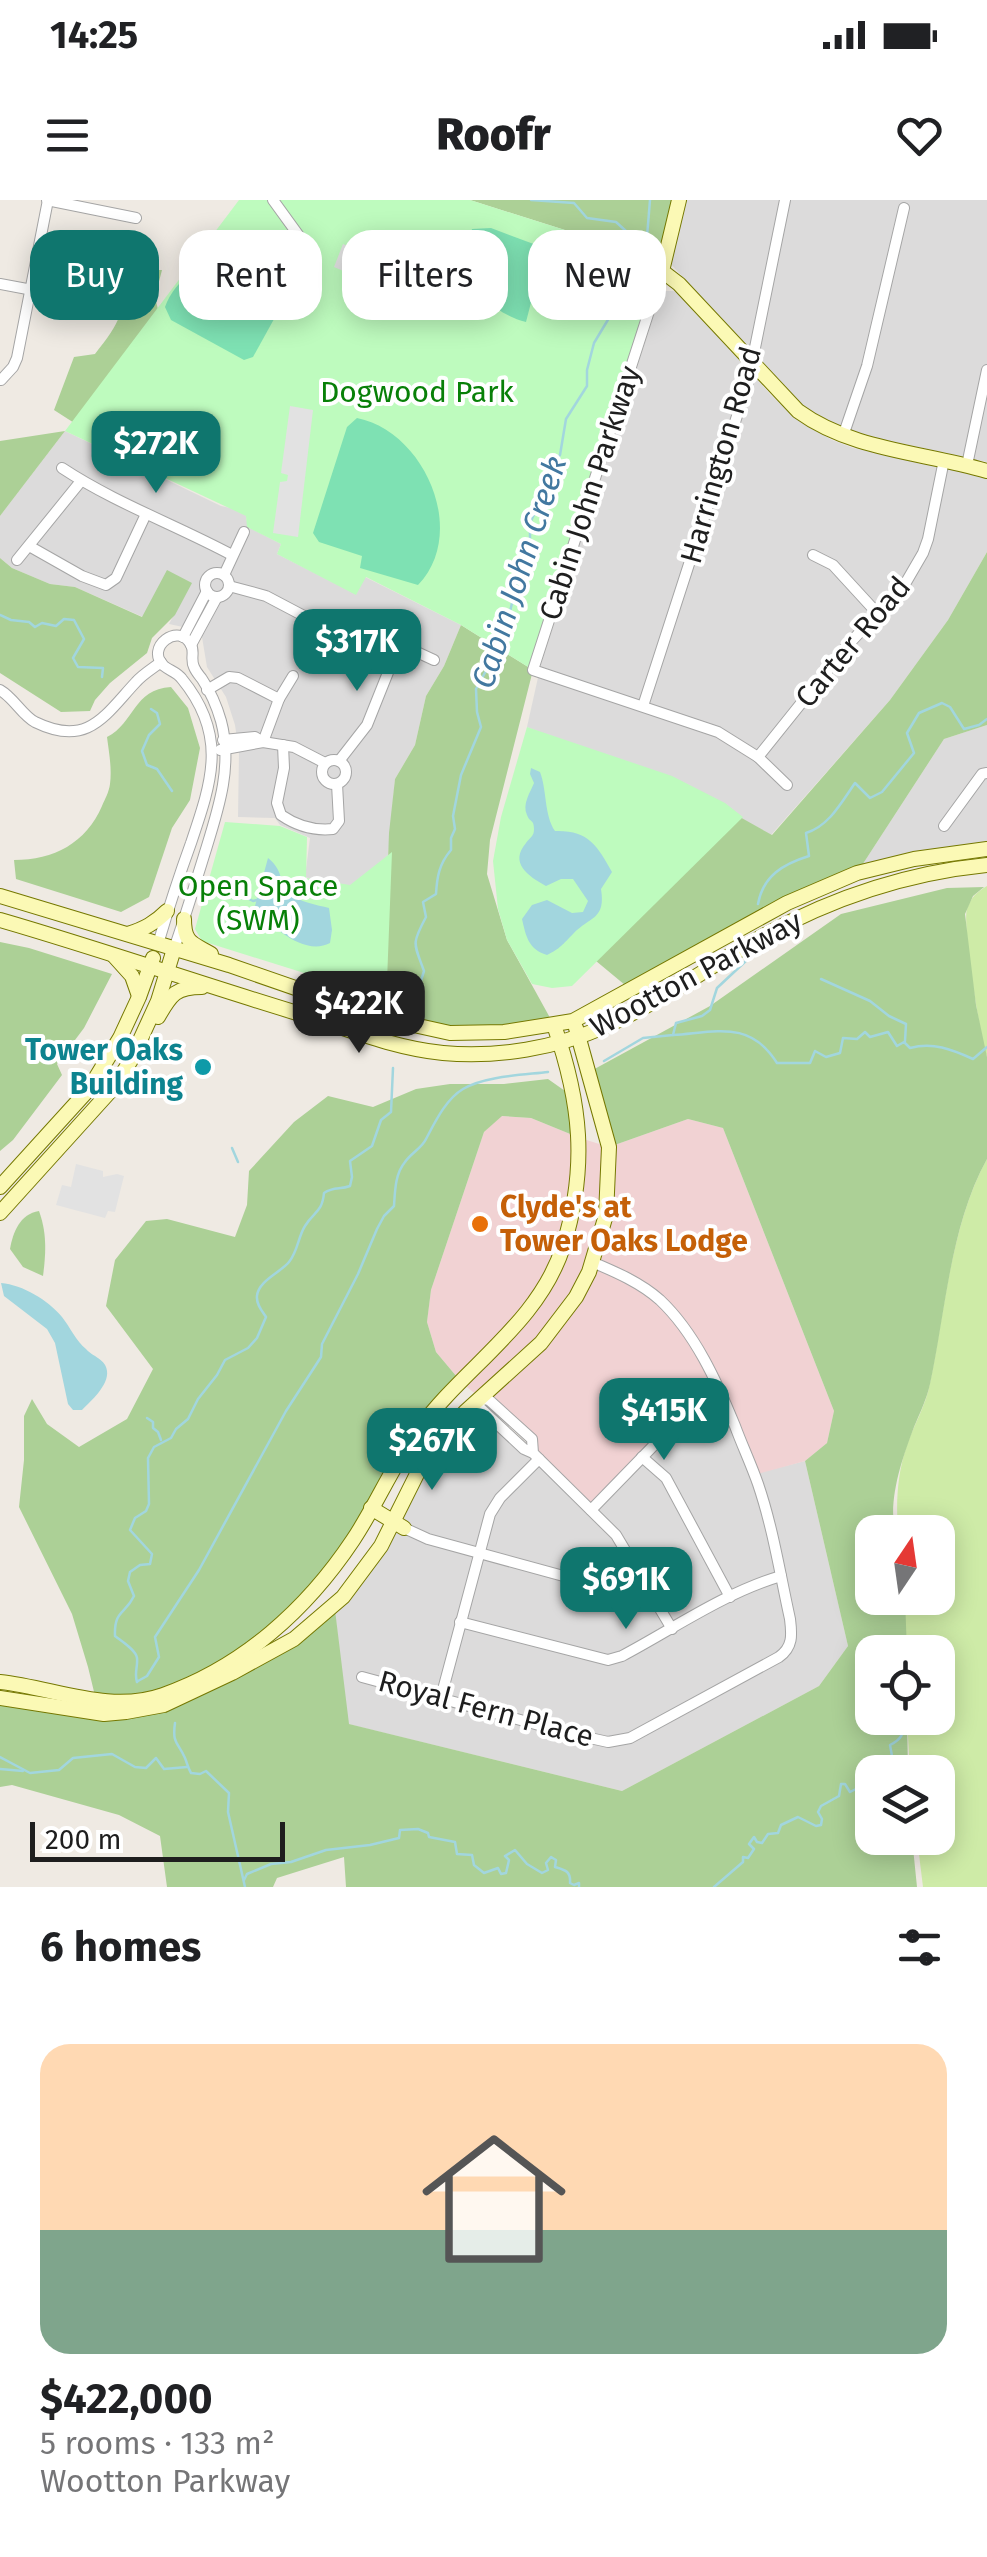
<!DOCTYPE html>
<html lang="en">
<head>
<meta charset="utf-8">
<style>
  body { margin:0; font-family:"Fira Sans",sans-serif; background:#f6f6f6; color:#202124; height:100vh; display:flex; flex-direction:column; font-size:38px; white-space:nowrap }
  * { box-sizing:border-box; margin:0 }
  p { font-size:32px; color:#757577 }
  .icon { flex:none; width:55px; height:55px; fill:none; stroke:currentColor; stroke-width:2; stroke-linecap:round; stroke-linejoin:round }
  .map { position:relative; height:1687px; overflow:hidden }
  .side { display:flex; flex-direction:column; background:#fff; flex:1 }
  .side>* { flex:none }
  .hud { position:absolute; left:30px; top:30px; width:928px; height:90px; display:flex; gap:20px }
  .needle { width:65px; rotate:13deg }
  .controls { position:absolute; left:855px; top:1315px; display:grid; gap:20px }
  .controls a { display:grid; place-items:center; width:100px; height:100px; border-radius:20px; background:#fff; box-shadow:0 5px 25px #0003; font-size:50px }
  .scale { position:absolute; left:30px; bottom:25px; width:255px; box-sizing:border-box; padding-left:10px; border:5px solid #1e1e1e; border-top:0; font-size:28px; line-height:35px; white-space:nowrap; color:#1e1e1e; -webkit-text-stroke:8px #fff; paint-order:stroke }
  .price { position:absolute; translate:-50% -85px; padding:0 22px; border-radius:20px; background:#0f766e; color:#fff; font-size:32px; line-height:65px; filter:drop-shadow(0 2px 5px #0008) }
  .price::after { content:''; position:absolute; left:50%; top:60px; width:30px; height:22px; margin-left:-15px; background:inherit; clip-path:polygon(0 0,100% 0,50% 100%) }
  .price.current { background:#222; color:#fff }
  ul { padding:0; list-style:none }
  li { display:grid; align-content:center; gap:20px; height:530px; padding:0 40px }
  li span { display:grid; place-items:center; height:310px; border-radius:30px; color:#555 }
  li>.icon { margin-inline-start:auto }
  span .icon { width:180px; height:180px; fill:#fffc; stroke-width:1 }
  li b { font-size:42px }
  h2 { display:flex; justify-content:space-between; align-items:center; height:120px; padding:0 40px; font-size:42px }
  .chip { padding:0 35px; border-radius:30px; background:#fff; box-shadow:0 5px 25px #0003; font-size:35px; line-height:90px }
  .chip.current { background:#0f766e; color:#fff }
  .status { display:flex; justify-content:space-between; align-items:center; height:70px; padding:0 50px; background:#fff; direction:ltr }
  .status svg { height:28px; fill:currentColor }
  header { display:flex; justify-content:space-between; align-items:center; height:130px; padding:0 40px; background:#fff; font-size:45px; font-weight:800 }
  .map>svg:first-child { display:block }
  .residential { fill:#dcdbdb }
  .commercial { fill:#f1d2d3 }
  .grass { fill:#ceeba7 }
  .forest { fill:#acd096 }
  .park { fill:#befbbe }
  .pitch { fill:#7ee1b3 }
  .parking { fill:#e2e2e2 }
  .water { fill:#a2d6de }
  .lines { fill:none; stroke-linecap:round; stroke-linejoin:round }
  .stream { stroke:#a2d6de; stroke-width:2.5 }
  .street-casing { stroke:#a5a5a5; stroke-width:12 }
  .secondary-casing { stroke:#757801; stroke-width:16 }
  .street { stroke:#fff; stroke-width:10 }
  .secondary { stroke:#fbf9b5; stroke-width:14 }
  .culture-dot { fill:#0f9aa8; stroke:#fff; stroke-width:4 }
  .food-dot { fill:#e8710a; stroke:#fff; stroke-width:4 }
  .labels { text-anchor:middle; stroke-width:8; stroke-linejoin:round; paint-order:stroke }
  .park-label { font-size:30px; fill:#088008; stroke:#fff }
  .street-label { font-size:30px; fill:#1e1e1e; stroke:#fff }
  .culture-label { font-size:30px; font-weight:bold; fill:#0d838f; stroke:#fff; text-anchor:end }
  .food-label { font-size:30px; font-weight:bold; fill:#c56008; stroke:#fff; text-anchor:start }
  .water-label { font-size:32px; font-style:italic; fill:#4278a0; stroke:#fff }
</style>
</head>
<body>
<div class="status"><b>14:25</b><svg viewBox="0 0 49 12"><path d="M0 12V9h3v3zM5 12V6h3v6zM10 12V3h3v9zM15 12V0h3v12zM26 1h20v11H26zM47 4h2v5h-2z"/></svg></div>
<header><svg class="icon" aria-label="menu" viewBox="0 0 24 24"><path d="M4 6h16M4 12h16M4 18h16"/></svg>Roofr<svg class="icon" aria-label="heart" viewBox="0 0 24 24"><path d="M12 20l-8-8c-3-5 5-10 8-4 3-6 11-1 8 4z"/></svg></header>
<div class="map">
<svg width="987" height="1687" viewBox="0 0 987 1687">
  <rect width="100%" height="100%" fill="#efeae3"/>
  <g class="residential">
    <polygon points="684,0 987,0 987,262 858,234 833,225 810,212 790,195 670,63"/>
    <polygon points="665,91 673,91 681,94 771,195 799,221 832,240 853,248 987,277 987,352 948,420 890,500 771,635 706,598 527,527 541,464 660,96"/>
    <polygon points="65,231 221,306 245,311 248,327 281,344 277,354 356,394 365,377 461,425 444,466 426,496 415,545 395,579 387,667 347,689 305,677 310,638 280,625 275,618 238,617 239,553 235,525 226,497 207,467 202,437 183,427 169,424 191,383 143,417 75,387 50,384 12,368 0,358 0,316"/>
    <polygon points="987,525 987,649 857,673 944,539"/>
    <polygon points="720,1190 754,1274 805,1261 848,1446 819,1486 622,1591 348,1524 334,1405 343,1397 424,1260 465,1212 480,1208 523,1249 693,1205"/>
  </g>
  <polygon class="commercial" points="501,916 531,918 580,938 609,947 688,919 723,928 834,1211 827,1243 805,1261 754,1275 721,1190 707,1196 591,1310 533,1253 531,1239 462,1183 436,1152 427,1122 431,1090 484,932"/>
  <g class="grass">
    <path d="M987,686V857C980,838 962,725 967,709C971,697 977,692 987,686Z"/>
    <path d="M987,959V1687H923L917,1638H938V1572H910L907,1518H938V1452H904L901,1398H938V1332H898C896,1303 897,1276 906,1248C913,1226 926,1206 930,1183C945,1110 951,1024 987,959Z"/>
  </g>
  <g class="forest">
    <polygon points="470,0 679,0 663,61"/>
    <path d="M123,70H162L155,97L161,122L82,228L54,210L74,157L95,154C121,121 125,113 123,70Z"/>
    <polygon points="65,231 0,316 0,241"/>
    <polygon points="987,352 987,525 944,539 857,673 631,790 584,751 706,598 772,635 890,500 948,420"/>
    <polygon points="0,358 12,368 50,384 75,387 142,417 167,370 192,383 175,415 152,438 147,453 110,483 95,500 90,511 61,512 0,473"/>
    <polygon points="461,425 533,470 490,640 487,674 507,740 554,825 504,832 382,818 389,633 395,579 415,545 426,496 444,466"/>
    <path d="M171,487L188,508L200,548L190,600L172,628L149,697L121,712L16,679L14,660C54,660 86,643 102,606C105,599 109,592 110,584C112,568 109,553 107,537C135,523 133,489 171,487Z"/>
    <path d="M984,687L973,696L965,714L976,805L987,857V959C950,1026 946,1110 930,1184C927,1198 920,1213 914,1227C902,1259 888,1299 895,1332H872V1398H905L907,1452H872V1518H907L908,1572H872V1638H912L917,1687H346L344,1657L277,1678L273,1687H167L160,1636L119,1615L12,1585L0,1587V1498L164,1505L335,1410L349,1524L622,1591L819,1486L848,1446L805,1261L827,1243L834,1211L723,928L688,919L609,947L589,872L710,806L841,714L947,688Z"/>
    <polygon points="0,742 29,748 112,774 84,828 57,864 62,875 13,940 0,951"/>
    <polygon points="548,879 575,898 580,938 531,918 502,916 484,932 431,1090 427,1122 436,1152 462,1183 442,1204 353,1340 277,1428 163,1495 96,1500 88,1467 72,1414 19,1307 24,1260 24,1216 32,1199 47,1224 79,1247 127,1219 153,1169 106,1106 115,1060 146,1021 167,1019 235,1037 247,1005 249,971 294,922 328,896 373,907 416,889 450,884 504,884"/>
    <path d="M39,1011C47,1033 46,1053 43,1076L23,1067L10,1049C13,1032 20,1014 39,1011Z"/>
  </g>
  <g class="park">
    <polygon points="239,0 470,0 663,61 533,470 461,425 366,377 356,395 277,354 281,344 247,327 246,316 65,231"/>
    <polygon points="527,527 672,576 725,603 743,617 572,786 552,788 532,784 507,740 498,709 493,661 501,617"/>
    <polygon points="225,622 280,626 307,637 306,678 350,685 392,652 386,807 352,788 202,741 195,729"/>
  </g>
  <g class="pitch">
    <path d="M491,28L539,46L543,56L526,122C500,115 476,97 469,69C466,57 470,41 472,29Z"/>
    <path d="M234,55C260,55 278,59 300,72L253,157L244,160L171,120L165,107C175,78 205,61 234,55Z"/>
    <path d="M357,218C424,231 469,332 418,385L360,368L362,356L319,342L313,333L347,227Z"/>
  </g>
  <g class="parking">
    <polygon points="343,44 440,86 436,103 433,102 430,108 334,67"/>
    <polygon points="290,206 313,210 298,337 273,333 280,282 287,281 288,275 281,273"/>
    <polygon points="76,964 103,971 103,977 117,974 124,976 115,1012 108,1011 105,1018 56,1005 62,985 71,987"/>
  </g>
  <g class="water">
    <path d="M531,568L540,572C547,590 544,615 555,631C588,630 597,645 612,672L601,689C606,720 590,716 573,734C562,745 561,748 547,755C528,749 526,736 522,719L532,705L547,700L572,713L583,712L588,701L573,679H561L546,686C528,676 509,663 526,643C530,637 534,637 534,629C534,619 530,623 527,615C522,604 530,593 534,583L530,574Z"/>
    <path d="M268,658C285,672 278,683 289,693C299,702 317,705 329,708L332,730L330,743C304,757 269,725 255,706Z"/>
    <path d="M1,1083C23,1085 48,1100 62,1117C70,1127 76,1141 86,1149C93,1157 106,1159 107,1171C109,1185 91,1201 82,1210H73L68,1204L55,1143L47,1129L4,1096Z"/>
  </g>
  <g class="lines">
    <g class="stream">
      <polyline points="531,0 574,3 587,18 616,22 646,49"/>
      <polyline points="0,415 11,420 29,422 35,427 42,423 56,426 64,419 74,420 84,439 73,458 78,467 103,468 102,477"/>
      <polyline points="151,509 157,513 160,524 149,535 142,551 147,565 157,569 172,591"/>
      <polyline points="237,693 253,701 257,700"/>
      <path d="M758,704C763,676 783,664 809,656L806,633C829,626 841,603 855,583L870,598L882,592L914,553L907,533L919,513L942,503L950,507L964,529L979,525L987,519"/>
      <polyline points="821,779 870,801 889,816 906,824 905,841"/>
      <path d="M410,803L418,790L424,771C414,743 411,745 426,717L423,702L436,694C437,677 439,664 451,650V638L455,629L453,616L461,575L481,527L477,512L476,489L504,438L520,368L530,348V323L537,308L547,297L549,268L560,255L566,219L587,186V170L594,143L624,93L638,53L646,49L650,0"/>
      <path d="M673,835C717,832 750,820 777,863H810L815,851L826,857L840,853L843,838L857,839L865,832L870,837L888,832L897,846L904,842L910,848C933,842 951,849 973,859L987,847"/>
      <polyline points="604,861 643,838 673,835 676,823 702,816 710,810 717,788 748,759"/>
      <polyline points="232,948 238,962"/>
      <polyline points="147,1218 153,1222 153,1228 158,1232 161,1240"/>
      <path d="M138,1481L147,1476L159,1457L155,1437L199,1370L286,1211L321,1157L322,1144L358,1074L377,1029L384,1016L394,1006C395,991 395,974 405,962C411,953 422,948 426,939C435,922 446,899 463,889C485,876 523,875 548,872"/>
      <path d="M137,1482C134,1473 138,1467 137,1458C136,1450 121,1441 115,1436C114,1410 125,1415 134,1396L128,1381L130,1372L140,1365L150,1364L152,1354L130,1330L135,1318L146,1311L149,1304L148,1258L154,1247L171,1238L176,1229L188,1219L198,1199L217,1175L225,1160L248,1148L257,1138L266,1117C262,1111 256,1104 257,1096C258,1081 281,1072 289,1062C298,1051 298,1037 305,1026C314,1011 322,1013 324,993C334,986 340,990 350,986L352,977L350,961L372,946L381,920L391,912L393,868"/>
      <path d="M175,1523C172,1544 178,1542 185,1558C187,1563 188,1568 191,1573L200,1574L206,1571L229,1593L228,1612L245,1687"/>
      <polyline points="0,1557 30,1573 59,1570 73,1558 112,1554 135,1567 146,1568 156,1558 164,1569 187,1567"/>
      <polyline points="0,1569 23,1571"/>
      <path d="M889,1572L900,1565L892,1556L890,1545C902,1539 904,1534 903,1521"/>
      <path d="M244,1680L247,1674L271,1664L291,1662L326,1650L370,1645L399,1638L400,1630L418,1629L428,1633L429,1637L455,1642L457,1654L472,1655L474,1665L484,1673L498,1668L501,1674L506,1673L509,1660L505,1656L515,1650L527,1664L542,1673L548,1670L546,1663L551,1657L556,1660L555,1667C565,1670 571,1671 570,1683L574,1685L579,1683V1687"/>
      <polyline points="714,1687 743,1662 743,1657 748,1658 754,1649 749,1644 754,1637 757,1642 762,1643 768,1634 778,1633 781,1625 798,1617 816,1626 821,1625 822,1619 818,1612 821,1606 839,1596 841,1584 845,1584 850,1592 858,1588 862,1591 872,1585"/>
    </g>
    <defs>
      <g id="street">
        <polyline points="47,0 136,18"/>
        <polyline points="273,0 315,58"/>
        <polyline points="662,71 533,470 718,532 758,557 787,585"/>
        <polyline points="0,84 75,98"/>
        <polyline points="1,180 13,167 17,158 48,0"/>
        <polyline points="843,236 867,166 904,8"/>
        <polyline points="967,265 987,170"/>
        <path d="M62,268C115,303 176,325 232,355"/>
        <polyline points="29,346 82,376 106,385 116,378 146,314"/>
        <polyline points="813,355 833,365 877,413"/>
        <polyline points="17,360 81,281"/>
        <circle cx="217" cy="385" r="12"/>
        <polyline points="224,375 244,332"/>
        <polyline points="229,386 266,396 321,425 354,423 434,460"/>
        <polyline points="183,437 207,391"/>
        <polyline points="191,445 217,397"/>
        <path d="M0,490C14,498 22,515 35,522C88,548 105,515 136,482C143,474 152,469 161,462"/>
        <polyline points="207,490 229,477 238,478 279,499"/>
        <polyline points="643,506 748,182 785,0"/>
        <polyline points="223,540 255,537 263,542 294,547 325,563"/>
        <polyline points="263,542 279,499 293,476"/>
        <path d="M283,545L284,568L277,603L281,615C297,626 314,631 333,629L339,621L337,584"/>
        <polyline points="220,550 263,542"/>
        <polyline points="758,557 847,446 905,384 923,353 928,339 944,260"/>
        <circle cx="334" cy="572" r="12"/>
        <polyline points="339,561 367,525 399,445"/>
        <polyline points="944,626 982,574 987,573"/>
        <path d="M158,744C168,710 179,676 191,643C212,581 228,535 182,479C177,472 170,471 164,466C144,448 179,421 191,445C195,452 190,459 194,467C196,472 199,475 202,479C210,491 217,507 221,521C234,569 216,616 202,662C193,691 184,720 174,749"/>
        <polyline points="533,1253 532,1239 489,1200 479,1198 480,1208 524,1249 533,1253 616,1335 672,1429"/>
        <polyline points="642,1257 666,1278 730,1397"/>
        <polyline points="591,1310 693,1205 720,1190"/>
        <polyline points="404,1328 428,1339 578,1380 595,1381 633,1366"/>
        <path d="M460,1422L608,1460L622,1456C673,1429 724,1393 781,1376"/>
        <path d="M362,1477L572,1534L608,1542L630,1538L779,1457C793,1447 792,1435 790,1419C780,1374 773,1328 758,1284C751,1264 742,1245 735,1226C717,1182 695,1133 660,1100C641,1083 616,1072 592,1062"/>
        <polyline points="441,1497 490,1314 500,1298 539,1259"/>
      </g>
      <g id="secondary">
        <path d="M679,0L662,71L679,84L798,211C853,251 924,252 987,271"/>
        <polyline points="0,696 229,765 382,818 450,833 504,832 573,821 787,703 857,673 914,659 987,649"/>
        <path d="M184,719C184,743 192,743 211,754"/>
        <path d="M0,720C100,749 198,783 297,813C345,828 393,848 443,853C498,858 556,848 606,826C660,802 707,768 758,739C829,699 906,673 987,665"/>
        <path d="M128,734C144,729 155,723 167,711"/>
        <polyline points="114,756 132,776 139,796"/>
        <path d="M158,817C171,794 176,787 202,787"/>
        <polyline points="0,987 89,889 120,838 139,797 153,758"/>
        <polyline points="0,1013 114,887 131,860 158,801 174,749"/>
        <polyline points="371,1308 404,1328"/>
        <path d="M0,1482C55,1488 109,1514 163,1495C243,1467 307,1409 353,1340C377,1304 393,1264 419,1229C464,1167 538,1124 563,1047C588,967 581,903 554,825"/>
        <polyline points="0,1498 104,1514 126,1512 164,1505 232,1473 294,1439 343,1397 381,1346 424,1260 443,1235 465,1212 541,1143 576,1097 589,1072 606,1015 609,947 576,828"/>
      </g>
    </defs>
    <use href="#street" class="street-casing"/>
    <use href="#secondary" class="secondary-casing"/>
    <use href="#street" class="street"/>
    <use href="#secondary" class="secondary"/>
  </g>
  <circle class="culture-dot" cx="203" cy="867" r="10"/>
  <circle class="food-dot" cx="480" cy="1024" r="10"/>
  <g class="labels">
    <g class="park-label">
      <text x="417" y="202">Dogwood Park</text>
      <text x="258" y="696">Open Space<tspan x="258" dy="34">(SWM)</tspan></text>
    </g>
    <g class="street-label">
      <text transform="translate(721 255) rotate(-74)" y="10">Harrington Road</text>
      <text transform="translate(590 293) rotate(-72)" y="10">Cabin John Parkway</text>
      <text transform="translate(853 442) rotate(-50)" y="10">Carter Road</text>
      <text transform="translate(696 774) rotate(-28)" y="10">Wootton Parkway</text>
      <text transform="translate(486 1509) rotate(15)" y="10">Royal Fern Place</text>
    </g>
    <g class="culture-label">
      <text x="183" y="860">Tower Oaks<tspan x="183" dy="34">Building</tspan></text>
    </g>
    <g class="food-label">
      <text x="500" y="1017">Clyde's at<tspan x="500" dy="34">Tower Oaks Lodge</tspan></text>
    </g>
    <g class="water-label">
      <text transform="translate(519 372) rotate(-72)" y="11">Cabin John Creek</text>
    </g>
  </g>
</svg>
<div class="controls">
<a><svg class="needle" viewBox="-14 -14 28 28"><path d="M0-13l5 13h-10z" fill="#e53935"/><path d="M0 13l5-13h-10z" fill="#757577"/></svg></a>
<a><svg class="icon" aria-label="locate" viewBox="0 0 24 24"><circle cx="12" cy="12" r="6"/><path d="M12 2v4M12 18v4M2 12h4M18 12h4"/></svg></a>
<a><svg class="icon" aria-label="layers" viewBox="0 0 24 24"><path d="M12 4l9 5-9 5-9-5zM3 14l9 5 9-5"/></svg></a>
</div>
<div class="scale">200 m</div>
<b class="price" style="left:156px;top:296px">$272K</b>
<b class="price" style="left:357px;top:494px">$317K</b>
<b class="price current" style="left:359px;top:856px">$422K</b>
<b class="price" style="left:664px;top:1263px">$415K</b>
<b class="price" style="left:432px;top:1293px">$267K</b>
<b class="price" style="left:626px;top:1432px">$691K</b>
<div class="hud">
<a class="chip current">Buy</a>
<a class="chip">Rent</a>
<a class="chip">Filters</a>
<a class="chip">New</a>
</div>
</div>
<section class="side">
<h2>6 homes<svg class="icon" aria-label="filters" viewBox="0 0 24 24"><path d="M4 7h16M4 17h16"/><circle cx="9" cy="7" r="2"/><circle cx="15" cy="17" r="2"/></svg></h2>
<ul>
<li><span style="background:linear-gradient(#ffd9b3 60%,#7fa58c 0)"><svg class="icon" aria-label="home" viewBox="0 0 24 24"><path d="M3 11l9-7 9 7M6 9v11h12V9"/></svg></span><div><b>$422,000</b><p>5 rooms · 133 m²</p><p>Wootton Parkway</p></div></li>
</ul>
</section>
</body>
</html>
